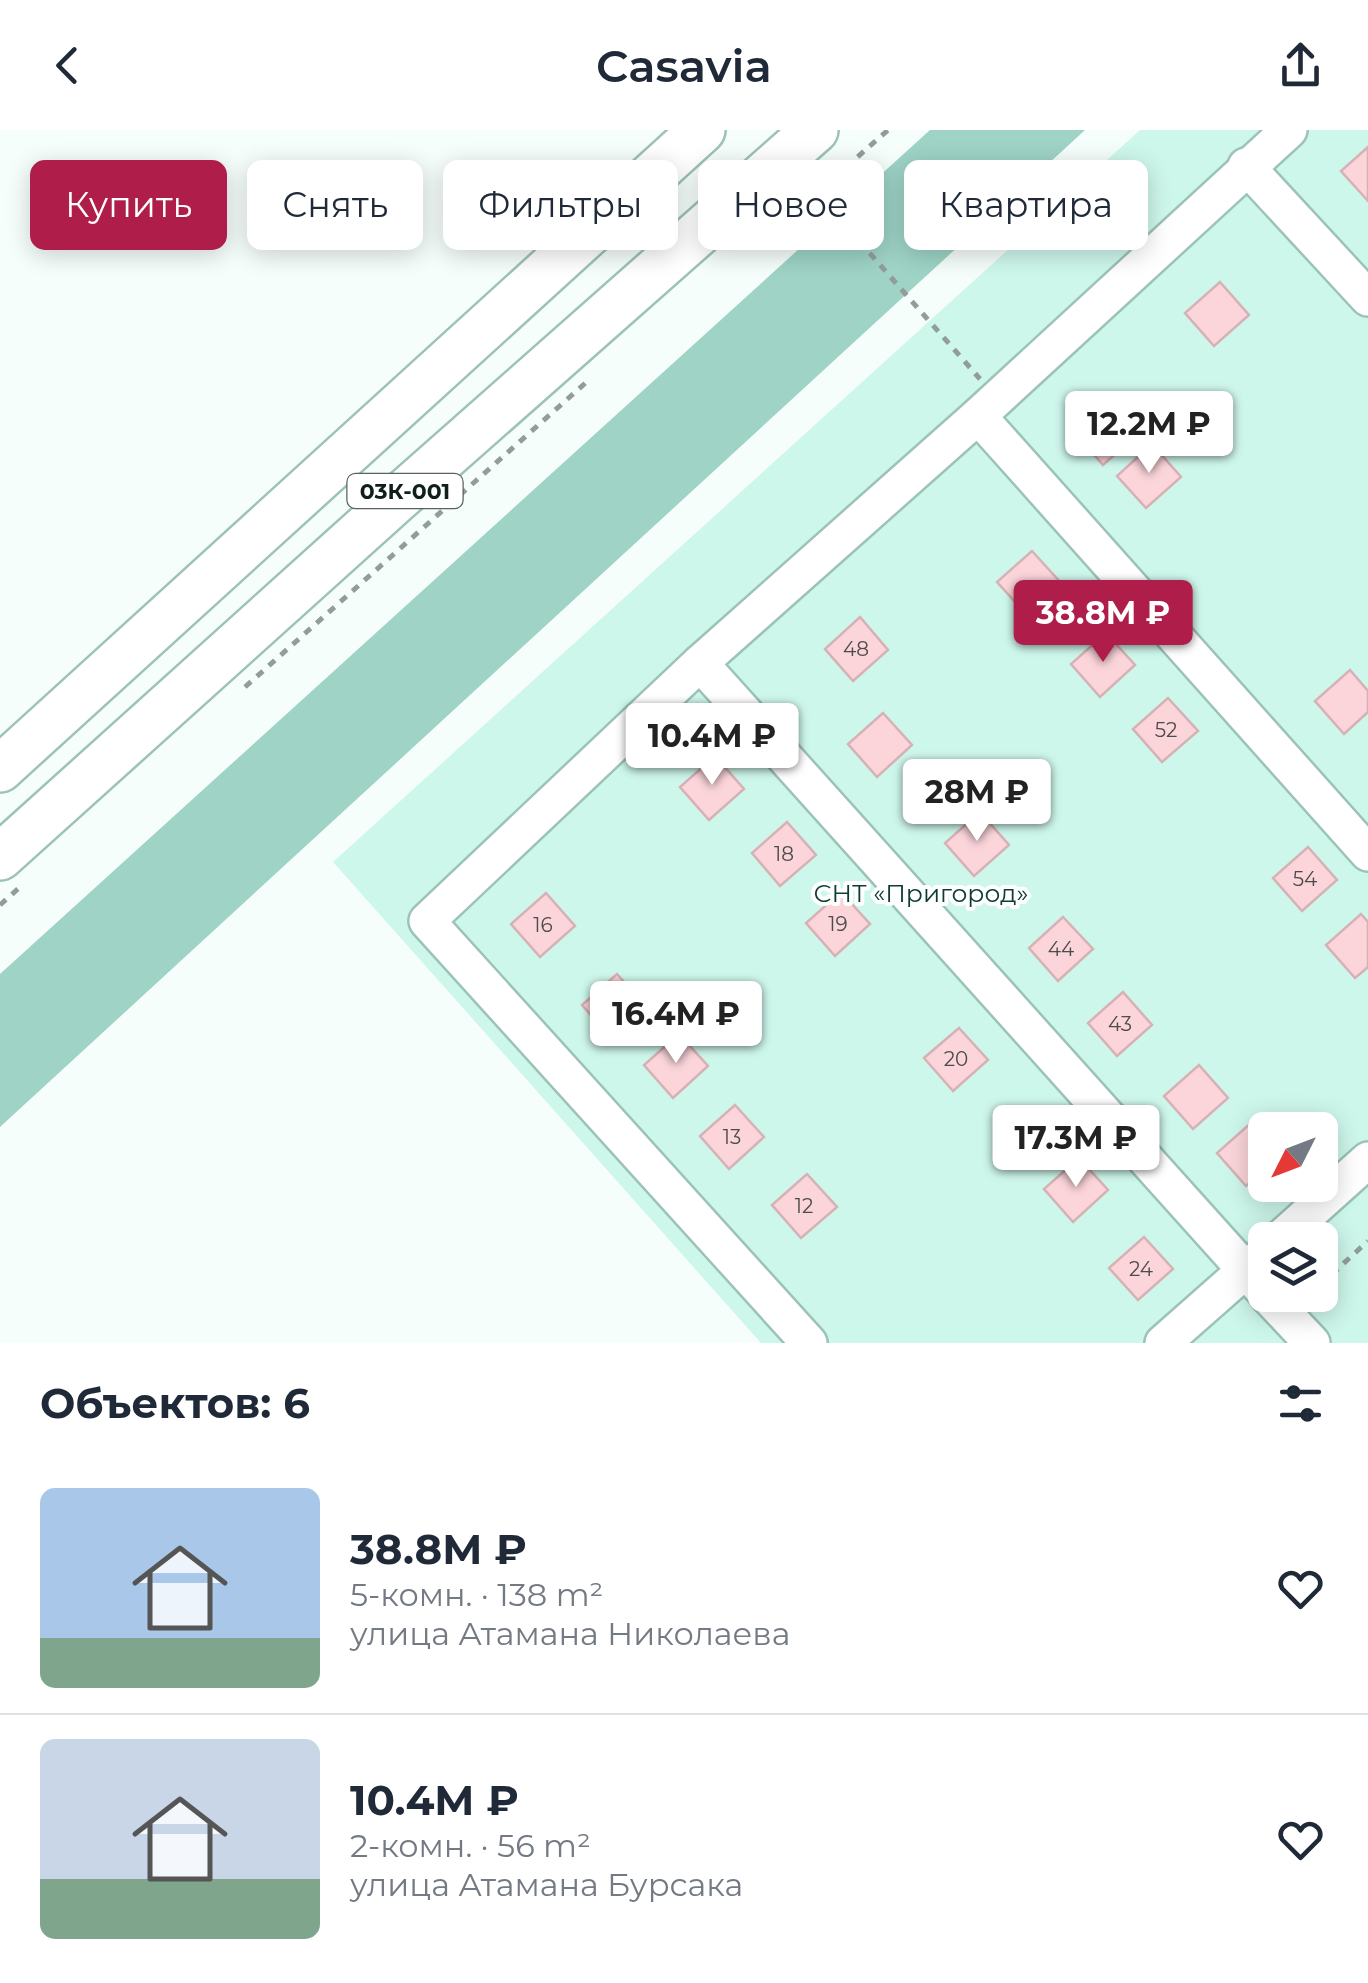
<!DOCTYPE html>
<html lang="ru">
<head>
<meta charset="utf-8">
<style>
  body { margin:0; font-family:Montserrat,sans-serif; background:#f6f6f7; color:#1f2937; height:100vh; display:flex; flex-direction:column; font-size:38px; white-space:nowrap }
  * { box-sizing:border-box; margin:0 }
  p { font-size:32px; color:#747a83 }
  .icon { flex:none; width:55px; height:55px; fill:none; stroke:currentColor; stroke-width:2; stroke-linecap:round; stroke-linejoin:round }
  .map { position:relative; height:1213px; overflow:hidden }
  .sheet { display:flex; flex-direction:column; background:#fff; flex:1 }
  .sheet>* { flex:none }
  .hud { position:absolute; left:30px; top:30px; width:1310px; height:90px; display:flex; gap:20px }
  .needle { width:65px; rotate:228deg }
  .buttons { position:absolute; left:1248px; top:982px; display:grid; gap:20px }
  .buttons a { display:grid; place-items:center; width:90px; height:90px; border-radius:15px; background:#fff; box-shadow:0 5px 25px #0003; font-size:50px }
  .price { position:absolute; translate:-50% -85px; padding:0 22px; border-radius:10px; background:#fff; color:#222; font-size:32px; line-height:65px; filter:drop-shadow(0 2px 5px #0008) }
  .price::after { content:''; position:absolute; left:50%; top:60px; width:30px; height:22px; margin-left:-15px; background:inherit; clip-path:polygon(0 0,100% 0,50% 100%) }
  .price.active { background:#af1d4b; color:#fff }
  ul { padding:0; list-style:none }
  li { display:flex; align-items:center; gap:30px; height:250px; padding:0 40px }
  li+li { border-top:2px solid #e0e1e3 }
  li span { display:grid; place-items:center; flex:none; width:280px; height:200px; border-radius:15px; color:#555 }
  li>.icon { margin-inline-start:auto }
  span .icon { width:120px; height:120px; fill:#fffc; stroke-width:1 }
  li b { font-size:42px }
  h2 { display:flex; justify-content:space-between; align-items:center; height:120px; padding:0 40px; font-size:42px }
  .pill { padding:0 35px; border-radius:15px; background:#fff; box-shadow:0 5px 25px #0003; font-size:35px; line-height:90px }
  .pill.active { background:#af1d4b; color:#fff }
  header { display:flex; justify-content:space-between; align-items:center; height:130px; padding:0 40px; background:#fff; font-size:45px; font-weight:600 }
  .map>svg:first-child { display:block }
  .green { fill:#cef7ec; fill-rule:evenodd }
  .forest { fill:#9ed3c6 }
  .building { fill:#fbd5da; stroke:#d6b1b6; stroke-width:2.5 }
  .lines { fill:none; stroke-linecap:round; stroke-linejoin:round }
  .minor-casing { stroke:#9cc2b9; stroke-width:40 }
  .major-casing { stroke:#9cc2b9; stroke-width:50 }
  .path { stroke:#929d99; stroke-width:5; stroke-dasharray:8 8; stroke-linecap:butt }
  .minor { stroke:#fff; stroke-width:35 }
  .major { stroke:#fff; stroke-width:45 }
  .labels { text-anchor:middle; stroke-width:8; stroke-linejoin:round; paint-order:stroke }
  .number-label { font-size:20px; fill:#4b4c4b }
  .shield { fill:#fff; stroke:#58625f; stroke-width:2.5 }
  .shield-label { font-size:22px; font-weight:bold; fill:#101f1b }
  .park-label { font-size:25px; fill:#0c3c33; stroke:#fff }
</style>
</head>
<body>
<header><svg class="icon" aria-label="back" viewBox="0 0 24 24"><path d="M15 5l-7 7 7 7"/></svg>Casavia<svg class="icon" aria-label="share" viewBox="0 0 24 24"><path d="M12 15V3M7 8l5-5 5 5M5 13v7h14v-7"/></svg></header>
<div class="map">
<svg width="1368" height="1213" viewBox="0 0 1368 1213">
  <rect width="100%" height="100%" fill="#f6fefb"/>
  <path class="green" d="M1140,0H1368V1213H761L333,732ZM1265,1000H1320V1055H1265ZM1265,1110H1320V1165H1265Z"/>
  <polygon class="forest" points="930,0 1085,0 0,997 0,844"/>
  <g class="building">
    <polygon points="1368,17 1368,71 1341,41"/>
    <polygon points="1220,152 1249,185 1214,216 1185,183"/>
    <polygon points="1109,271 1138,304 1103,335 1074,302"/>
    <polygon points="1152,314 1181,347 1146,378 1117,346"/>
    <polygon points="1032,421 1061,453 1026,484 997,452"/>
    <polygon points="860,487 888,520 853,551 825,519"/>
    <polygon points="1106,503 1135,535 1100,567 1071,534"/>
    <polygon points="1350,540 1368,561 1368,582 1344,604 1315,571"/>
    <polygon points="1168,568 1198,601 1162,632 1133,599"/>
    <polygon points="883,583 912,615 877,647 848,614"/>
    <polygon points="715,626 744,659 709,690 680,657"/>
    <polygon points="980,682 1009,715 974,746 945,713"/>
    <polygon points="787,692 816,725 780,756 752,723"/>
    <polygon points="1308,717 1337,750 1302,781 1273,748"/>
    <polygon points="841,762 870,794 835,826 806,793"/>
    <polygon points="546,763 575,796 540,827 511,794"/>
    <polygon points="1361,784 1368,792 1368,837 1355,848 1326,815"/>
    <polygon points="1063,787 1093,819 1058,851 1029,818"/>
    <polygon points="617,844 646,877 611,908 582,875"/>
    <polygon points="1123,862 1152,895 1117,926 1088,893"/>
    <polygon points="959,898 988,930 953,961 924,928"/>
    <polygon points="679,904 708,936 673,968 644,935"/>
    <polygon points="1199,935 1228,968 1193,999 1164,966"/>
    <polygon points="735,975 764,1007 729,1039 700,1006"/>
    <polygon points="1252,992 1265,1007 1265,1039 1246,1056 1217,1023"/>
    <polygon points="1079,1028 1108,1060 1073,1092 1044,1059"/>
    <polygon points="807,1044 837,1077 801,1108 772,1075"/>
    <polygon points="1144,1107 1173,1139 1138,1170 1109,1138"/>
  </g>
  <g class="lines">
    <defs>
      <g id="minor">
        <polyline points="1246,36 1368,168"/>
        <polyline points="978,286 1368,723"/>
        <polyline points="700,533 1265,1162"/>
        <polyline points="1279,1110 1368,1030"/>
        <polyline points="1267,1165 1312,1213"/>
        <polyline points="809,1213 427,791 700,533 978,286 1289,0"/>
        <polyline points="1163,1213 1265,1123"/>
      </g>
      <g id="major">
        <polyline points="0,639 702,0"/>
        <polyline points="0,727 394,372 815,0"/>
      </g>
    </defs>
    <use href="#minor" class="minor-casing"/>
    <use href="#major" class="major-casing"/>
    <g class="path">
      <polyline points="817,63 980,249"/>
      <polyline points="767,91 810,69 888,0"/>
      <polyline points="245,557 591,248"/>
      <polyline points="0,775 20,757"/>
      <polyline points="1320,1155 1368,1111"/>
    </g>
    <use href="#minor" class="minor"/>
    <use href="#major" class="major"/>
  </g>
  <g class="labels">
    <g class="number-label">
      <text x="856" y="526">48</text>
      <text x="1166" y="607">52</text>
      <text x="784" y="731">18</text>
      <text x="1305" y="756">54</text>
      <text x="838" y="801">19</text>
      <text x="543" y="802">16</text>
      <text x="1061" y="826">44</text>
      <text x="1120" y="901">43</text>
      <text x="956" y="936">20</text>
      <text x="732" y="1014">13</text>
      <text x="804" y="1083">12</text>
      <text x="1141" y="1146">24</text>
    </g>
    <rect class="shield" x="347.5" y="344" width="115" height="34" rx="8"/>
    <g class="shield-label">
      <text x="405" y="369">03К-001</text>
    </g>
    <g class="park-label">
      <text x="921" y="772">СНТ «Пригород»</text>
    </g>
  </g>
</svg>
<div class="buttons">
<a><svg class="needle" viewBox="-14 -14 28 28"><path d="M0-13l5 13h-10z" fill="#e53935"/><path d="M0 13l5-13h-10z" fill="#747a83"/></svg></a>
<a><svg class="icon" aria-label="layers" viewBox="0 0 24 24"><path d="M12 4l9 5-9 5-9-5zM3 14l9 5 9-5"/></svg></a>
</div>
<b class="price" style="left:1149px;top:346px">12.2M ₽</b>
<b class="price active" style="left:1103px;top:535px">38.8M ₽</b>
<b class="price" style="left:712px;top:658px">10.4M ₽</b>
<b class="price" style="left:977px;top:714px">28M ₽</b>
<b class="price" style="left:676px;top:936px">16.4M ₽</b>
<b class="price" style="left:1076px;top:1060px">17.3M ₽</b>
<div class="hud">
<a class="pill active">Купить</a>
<a class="pill">Снять</a>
<a class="pill">Фильтры</a>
<a class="pill">Новое</a>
<a class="pill">Квартира</a>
</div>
</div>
<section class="sheet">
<h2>Объектов: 6<svg class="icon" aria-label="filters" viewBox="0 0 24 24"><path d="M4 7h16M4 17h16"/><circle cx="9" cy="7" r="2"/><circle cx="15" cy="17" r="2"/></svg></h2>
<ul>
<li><span style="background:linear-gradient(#a9c7e8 75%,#7fa58c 0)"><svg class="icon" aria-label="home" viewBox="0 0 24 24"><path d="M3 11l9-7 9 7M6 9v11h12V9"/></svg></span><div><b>38.8M ₽</b><p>5-комн. · 138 m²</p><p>улица Атамана Николаева</p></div><svg class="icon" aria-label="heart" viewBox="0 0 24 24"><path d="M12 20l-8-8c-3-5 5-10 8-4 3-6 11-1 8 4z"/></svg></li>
<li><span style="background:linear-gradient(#c9d6e8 70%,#7fa58c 0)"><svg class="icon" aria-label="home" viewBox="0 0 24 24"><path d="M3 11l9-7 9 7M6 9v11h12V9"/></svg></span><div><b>10.4M ₽</b><p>2-комн. · 56 m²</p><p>улица Атамана Бурсака</p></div><svg class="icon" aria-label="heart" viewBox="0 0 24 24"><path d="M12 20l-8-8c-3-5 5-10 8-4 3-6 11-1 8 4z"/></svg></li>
</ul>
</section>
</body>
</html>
